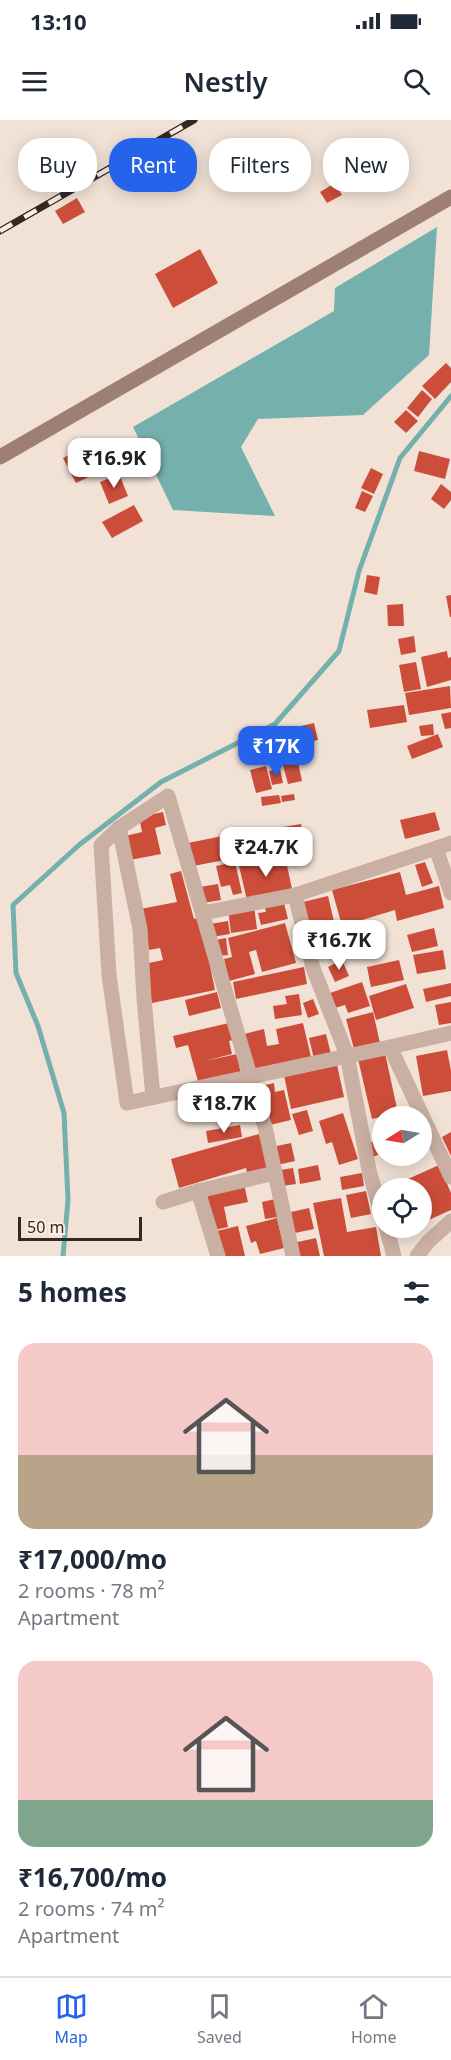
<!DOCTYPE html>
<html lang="en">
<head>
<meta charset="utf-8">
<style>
  body { margin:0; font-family:"Noto Sans",sans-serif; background:#f6f6f7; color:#1f2937; height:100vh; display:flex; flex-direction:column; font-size:22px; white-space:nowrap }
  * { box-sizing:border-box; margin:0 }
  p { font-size:20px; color:#747a83 }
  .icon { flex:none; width:33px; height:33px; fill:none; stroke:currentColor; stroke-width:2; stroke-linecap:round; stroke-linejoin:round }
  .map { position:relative; height:1136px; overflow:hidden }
  .drawer { display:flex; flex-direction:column; background:#fff; flex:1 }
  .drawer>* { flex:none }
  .guide { position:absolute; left:18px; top:18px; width:416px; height:54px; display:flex; gap:12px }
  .needle { width:39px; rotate:259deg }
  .buttons { position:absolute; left:372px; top:986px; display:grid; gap:12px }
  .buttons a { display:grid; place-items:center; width:60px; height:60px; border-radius:50%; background:#fff; box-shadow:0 3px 15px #0003; font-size:30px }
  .scale { position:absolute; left:18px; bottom:15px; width:124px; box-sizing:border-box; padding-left:6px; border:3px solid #342825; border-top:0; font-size:16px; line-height:21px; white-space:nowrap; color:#342825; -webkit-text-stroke:4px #faede3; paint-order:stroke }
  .price { position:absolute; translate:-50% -51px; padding:0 14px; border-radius:12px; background:#fff; color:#222; font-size:20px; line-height:39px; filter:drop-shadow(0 2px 3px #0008) }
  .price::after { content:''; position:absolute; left:50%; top:36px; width:18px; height:14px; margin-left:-9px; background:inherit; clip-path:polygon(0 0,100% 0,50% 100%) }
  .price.on { background:#2563eb; color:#fff }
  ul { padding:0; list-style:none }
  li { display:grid; align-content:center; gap:12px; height:318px; padding:0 18px }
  li span { display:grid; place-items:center; height:186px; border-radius:18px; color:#555 }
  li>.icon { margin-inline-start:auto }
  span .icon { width:108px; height:108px; fill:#fffc; stroke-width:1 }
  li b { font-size:26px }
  h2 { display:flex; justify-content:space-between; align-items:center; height:72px; padding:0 18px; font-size:26px }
  .pill { padding:0 21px; border-radius:24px; background:#fff; box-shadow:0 3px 15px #0003; font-size:21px; line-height:54px }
  .pill.on { background:#2563eb; color:#fff }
  .status { display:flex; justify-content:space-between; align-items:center; height:42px; padding:0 30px; background:#fff; direction:ltr }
  .status svg { height:16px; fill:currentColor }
  header { display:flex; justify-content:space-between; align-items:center; height:78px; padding:0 18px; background:#fff; font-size:27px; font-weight:600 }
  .tabs { display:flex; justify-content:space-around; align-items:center; height:84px; border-top:2px solid #e0e1e3; background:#fff; font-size:16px; color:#747a83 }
  .tabs a { display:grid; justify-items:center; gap:3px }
  .tabs .on { color:#2563eb }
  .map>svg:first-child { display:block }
  .water { fill:#74b0ac }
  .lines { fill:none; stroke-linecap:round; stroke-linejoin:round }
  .stream { stroke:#74b0ac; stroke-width:5 }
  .building { fill:#cc4e3a }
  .street { stroke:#cab0a2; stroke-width:15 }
  .secondary { stroke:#9e7f74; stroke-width:15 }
  .rail-casing { stroke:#342825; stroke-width:7 }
  .rail { stroke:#faede3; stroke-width:4.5; stroke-dasharray:14; stroke-linecap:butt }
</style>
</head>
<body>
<div class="status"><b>13:10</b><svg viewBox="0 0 49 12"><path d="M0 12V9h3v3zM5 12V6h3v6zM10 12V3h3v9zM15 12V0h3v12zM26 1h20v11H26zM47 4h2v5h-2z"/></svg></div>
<header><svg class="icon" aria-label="menu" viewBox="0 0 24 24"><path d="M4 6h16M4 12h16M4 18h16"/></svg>Nestly<svg class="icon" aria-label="search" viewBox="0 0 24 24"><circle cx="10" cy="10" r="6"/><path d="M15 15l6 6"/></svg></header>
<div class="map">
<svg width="451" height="1136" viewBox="0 0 451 1136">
  <rect width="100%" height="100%" fill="#f2e2d6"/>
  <polygon class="water" points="437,107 429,235 363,295 258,299 241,327 275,396 173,390 133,307 334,191 335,168"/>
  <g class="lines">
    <polyline class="stream" points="63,1136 68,1080 64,993 38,906 16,853 13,785 79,725 161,662 275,604 339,531 359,451 400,338 451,276"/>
  </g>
  <g class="building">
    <polygon points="335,63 342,75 327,83 320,72"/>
    <polygon points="77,78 85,92 63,104 55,91"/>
    <polygon points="200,129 218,163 173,188 155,154"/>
    <polygon points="446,243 451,248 451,262 435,279 422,266"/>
    <polygon points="422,270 432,279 418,297 407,288"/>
    <polygon points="406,290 418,301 406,313 394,302"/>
    <polygon points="83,328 97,353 76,363 63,338"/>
    <polygon points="419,331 450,339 445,359 414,351"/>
    <polygon points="371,348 383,354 374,374 361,368"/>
    <polygon points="119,354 128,376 109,384 100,362"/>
    <polygon points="441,364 451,372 451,380 444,389 431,379"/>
    <polygon points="362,371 373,376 365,392 355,388"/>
    <polygon points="134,385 143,401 112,418 102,402"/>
    <polygon points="367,455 380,457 377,475 364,472"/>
    <polygon points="451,475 451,497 450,497 446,476"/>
    <polygon points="403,484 404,506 388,506 387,485"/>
    <polygon points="414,516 416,532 401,535 398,519"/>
    <polygon points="447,531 448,538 451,537 451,560 427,567 421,537"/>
    <polygon points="416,542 421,569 404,572 399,545"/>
    <polygon points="450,566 451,588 409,595 405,573"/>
    <polygon points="404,585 407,602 370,608 367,590"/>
    <polygon points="451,592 451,608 445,609 441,594"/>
    <polygon points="314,603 318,620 279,629 275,612"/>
    <polygon points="433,604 434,615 421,616 419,606"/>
    <polygon points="438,614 443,627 412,639 407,626"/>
    <polygon points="298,642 302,661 288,664 283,645"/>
    <polygon points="266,646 272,669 256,673 250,650"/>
    <polygon points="280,649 283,663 272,665 269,651"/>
    <polygon points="294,674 295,680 282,682 281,676"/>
    <polygon points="279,675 281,683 262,686 261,677"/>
    <polygon points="163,692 166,705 155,708 161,734 130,740 125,716 142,712 139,697"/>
    <polygon points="435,692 440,710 405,719 400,700"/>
    <polygon points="301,704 304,727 286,729 283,707"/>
    <polygon points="252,710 257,734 193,746 188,723"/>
    <polygon points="285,736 292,769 247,780 239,746"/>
    <polygon points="235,742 242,773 233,775 230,765 221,767 216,746"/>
    <polygon points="425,742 433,763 422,767 415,745"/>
    <polygon points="181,751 194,799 200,797 215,870 152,883 144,844 163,840 160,828 149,830 140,789 177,782 170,754"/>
    <polygon points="400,752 406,775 439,766 444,788 397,801 395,790 342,806 332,770"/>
    <polygon points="218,764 221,780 203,783 200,767"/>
    <polygon points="328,776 336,810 343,808 348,831 316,838 303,782"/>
    <polygon points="283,779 288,799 261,805 258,793 266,792 264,784"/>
    <polygon points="254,786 257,809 231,813 228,789"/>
    <polygon points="228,801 230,814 212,817 210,804"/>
    <polygon points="285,803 296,843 262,852 256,830 249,832 255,854 229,861 224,839 232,837 228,818"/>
    <polygon points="379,806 383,818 362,825 358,812"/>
    <polygon points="434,808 438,826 412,832 407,815"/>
    <polygon points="226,818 228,835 218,836 216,820"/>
    <polygon points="443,830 446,849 417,854 413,835"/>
    <polygon points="342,840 349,856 335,862 328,847"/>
    <polygon points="399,840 404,860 371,867 367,847"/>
    <polygon points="304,847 307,864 236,879 233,862"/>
    <polygon points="362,862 370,886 348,893 345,885 335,888 330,873"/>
    <polygon points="451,863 451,876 426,882 423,869"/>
    <polygon points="406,864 414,888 376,900 369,876"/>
    <polygon points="217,872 221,888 189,896 185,880"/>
    <polygon points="299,874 302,895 275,899 273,886 287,884 285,876"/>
    <polygon points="313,879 319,894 308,898 303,883"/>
    <polygon points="451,882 451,903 439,905 435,885"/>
    <polygon points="373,892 380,923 354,929 346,899"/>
    <polygon points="229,903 233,920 229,921 232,934 205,941 237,934 241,955 199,965 188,925 176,928 173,916"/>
    <polygon points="303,903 311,937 253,950 244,914 264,909 267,926 279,924 276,909"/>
    <polygon points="326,914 331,934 314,939 309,918"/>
    <polygon points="447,930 451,951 451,971 423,976 416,936"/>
    <polygon points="385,933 398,993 372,999 358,939"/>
    <polygon points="336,940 344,977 291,989 284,955"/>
    <polygon points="248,963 254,996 219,1002 213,968"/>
    <polygon points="274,963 275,972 284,970 291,1000 270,1005 261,966"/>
    <polygon points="307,990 313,1011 299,1015 292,994"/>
    <polygon points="343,993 358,1039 339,1045 332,1022 326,1024 319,1001"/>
    <polygon points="240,1005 242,1017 208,1023 206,1011"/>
    <polygon points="451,1012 451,1036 442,1017"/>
    <polygon points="259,1014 270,1051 248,1057 246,1048 179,1068 171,1039"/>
    <polygon points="382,1018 382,1033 373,1037 368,1023"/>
    <polygon points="291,1023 295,1041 277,1045 272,1027"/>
    <polygon points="318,1045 321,1060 300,1064 298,1049"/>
    <polygon points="439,1045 451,1073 451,1090 422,1103 422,1068 388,1068"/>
    <polygon points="293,1048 296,1064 282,1066 280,1050"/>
    <polygon points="362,1053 364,1066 342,1070 340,1057"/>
    <polygon points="244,1064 248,1082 224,1087 228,1107 215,1110 206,1072"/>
    <polygon points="366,1071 371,1094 351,1098 346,1075"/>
    <polygon points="341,1078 347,1112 376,1107 381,1136 324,1136 313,1083"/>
    <polygon points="275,1079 278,1097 265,1099 262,1082"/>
    <polygon points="309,1088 314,1109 295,1113 291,1092"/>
    <polygon points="277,1098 284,1128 260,1134 256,1121 251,1123 246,1106"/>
    <polygon points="238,1106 245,1136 223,1136 217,1111"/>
    <polygon points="394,1107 412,1107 397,1114"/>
    <polygon points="316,1118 320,1136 296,1136 293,1123"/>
  </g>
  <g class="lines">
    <g class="street">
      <polyline points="119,708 140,809 144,879 153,977"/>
      <polyline points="436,728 451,773"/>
      <polyline points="203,793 295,775"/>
      <polyline points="451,913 390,927 451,1057"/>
      <polyline points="198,1071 218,1136"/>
      <polyline points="163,1082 198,1071 275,1053"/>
      <polyline points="382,1096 369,1050 347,935 313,848 295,775 451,723"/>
      <polyline points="386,1107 394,1136"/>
      <polyline points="293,1136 265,1007 168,676 119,708 101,725 109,855 127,983 390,927"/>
      <polyline points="417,1136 428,1122 451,1101"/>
    </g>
    <polyline class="secondary" points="0,337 451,77"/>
    <defs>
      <polyline id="rail" points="0,111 194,0"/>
    </defs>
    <use href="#rail" class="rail-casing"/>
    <use href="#rail" class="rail"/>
  </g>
</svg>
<div class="buttons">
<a><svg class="needle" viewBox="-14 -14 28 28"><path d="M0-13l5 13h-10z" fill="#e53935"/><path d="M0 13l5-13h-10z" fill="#747a83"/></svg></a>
<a><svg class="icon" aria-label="locate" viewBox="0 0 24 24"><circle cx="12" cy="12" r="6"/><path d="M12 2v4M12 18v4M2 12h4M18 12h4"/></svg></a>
</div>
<div class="scale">50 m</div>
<b class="price" style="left:114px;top:369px">₹16.9K</b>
<b class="price on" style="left:276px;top:657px">₹17K</b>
<b class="price" style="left:266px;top:758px">₹24.7K</b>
<b class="price" style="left:339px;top:851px">₹16.7K</b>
<b class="price" style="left:224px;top:1014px">₹18.7K</b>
<div class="guide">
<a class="pill">Buy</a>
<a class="pill on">Rent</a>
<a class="pill">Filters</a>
<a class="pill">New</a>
</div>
</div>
<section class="drawer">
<h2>5 homes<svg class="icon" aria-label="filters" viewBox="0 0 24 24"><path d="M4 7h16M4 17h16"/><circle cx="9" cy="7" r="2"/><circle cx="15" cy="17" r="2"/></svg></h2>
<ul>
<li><span style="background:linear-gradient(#f6c9c9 60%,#b9a48a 0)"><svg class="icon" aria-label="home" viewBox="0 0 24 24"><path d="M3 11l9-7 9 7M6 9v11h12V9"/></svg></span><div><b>₹17,000/mo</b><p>2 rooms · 78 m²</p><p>Apartment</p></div></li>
<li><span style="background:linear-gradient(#f6c9c9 75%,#7fa58c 0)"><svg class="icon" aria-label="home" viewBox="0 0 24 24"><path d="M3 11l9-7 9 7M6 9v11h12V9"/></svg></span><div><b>₹16,700/mo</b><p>2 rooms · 74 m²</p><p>Apartment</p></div></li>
</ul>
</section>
<nav class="tabs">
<a class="on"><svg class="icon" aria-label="map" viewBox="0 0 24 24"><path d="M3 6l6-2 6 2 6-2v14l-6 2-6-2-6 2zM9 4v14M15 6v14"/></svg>Map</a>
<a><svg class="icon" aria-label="saved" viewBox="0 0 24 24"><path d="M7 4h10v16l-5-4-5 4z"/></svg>Saved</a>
<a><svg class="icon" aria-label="home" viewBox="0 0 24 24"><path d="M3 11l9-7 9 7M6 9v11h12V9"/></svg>Home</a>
</nav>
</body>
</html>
